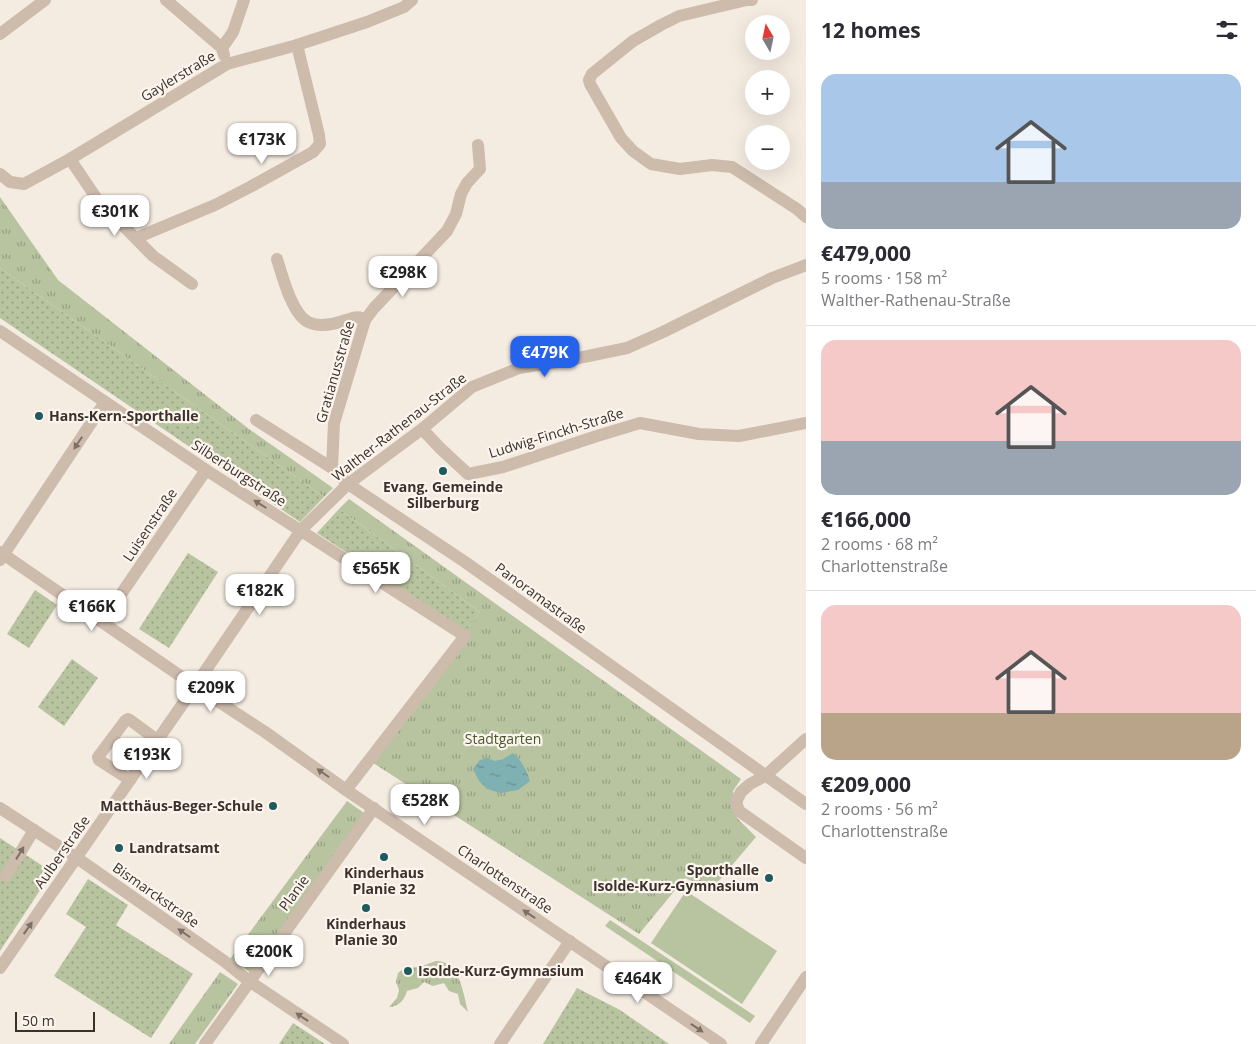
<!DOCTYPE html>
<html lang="en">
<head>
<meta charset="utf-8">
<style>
  body { margin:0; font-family:"Open Sans",sans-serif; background:#f2f2f3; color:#2b2b33; height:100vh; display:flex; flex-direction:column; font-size:19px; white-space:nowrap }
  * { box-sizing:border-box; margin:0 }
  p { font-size:16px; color:#7c7c81 }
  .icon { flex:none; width:28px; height:28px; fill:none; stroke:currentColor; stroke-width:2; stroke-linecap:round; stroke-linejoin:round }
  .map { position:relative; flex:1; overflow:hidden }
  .panel { display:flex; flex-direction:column; background:#fff; width:450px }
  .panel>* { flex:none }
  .needle { width:32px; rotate:351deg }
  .controls { position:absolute; left:745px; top:15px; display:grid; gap:10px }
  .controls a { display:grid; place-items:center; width:45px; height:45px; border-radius:50%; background:#fff; box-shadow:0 5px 20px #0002; font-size:25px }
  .scale { position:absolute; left:15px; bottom:12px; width:80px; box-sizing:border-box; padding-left:5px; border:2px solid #3b302b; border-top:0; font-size:14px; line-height:18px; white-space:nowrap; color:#3b302b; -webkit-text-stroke:4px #fbf5ee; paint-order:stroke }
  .price { position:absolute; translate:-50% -42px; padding:0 11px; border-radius:10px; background:#fff; color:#222; font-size:16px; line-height:32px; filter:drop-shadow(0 1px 2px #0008) }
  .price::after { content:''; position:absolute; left:50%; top:30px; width:15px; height:11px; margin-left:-8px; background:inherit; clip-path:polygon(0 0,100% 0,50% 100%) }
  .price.current { background:#2563eb; color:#fff }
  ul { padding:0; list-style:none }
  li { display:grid; align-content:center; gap:10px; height:265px; padding:0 15px }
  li+li { border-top:1px solid #e1e1e2 }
  li span { display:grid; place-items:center; height:155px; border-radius:15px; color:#555 }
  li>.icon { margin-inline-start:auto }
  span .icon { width:90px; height:90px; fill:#fffc; stroke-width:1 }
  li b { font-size:21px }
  h2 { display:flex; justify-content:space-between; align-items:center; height:60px; padding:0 15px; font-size:21px }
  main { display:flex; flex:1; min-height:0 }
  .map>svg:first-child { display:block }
  .grass { fill:url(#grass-tufts) }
  .garden { fill:url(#garden-dots) }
  .pitch { fill:#b8c4a0 }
  .water { fill:url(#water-ripples) }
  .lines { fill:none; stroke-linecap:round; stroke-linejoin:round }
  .minor { stroke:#cdbbac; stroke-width:12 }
  .oneway { fill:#7d6f65 }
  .poi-dot { fill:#1f5a5e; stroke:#fbf5ee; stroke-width:2 }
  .labels { text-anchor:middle; stroke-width:4.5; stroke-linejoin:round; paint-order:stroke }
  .street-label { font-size:14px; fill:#3b302b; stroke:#fbf5ee }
  .poi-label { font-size:14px; font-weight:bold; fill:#3b302b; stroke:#fbf5ee; text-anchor:start }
  .park-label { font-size:14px; fill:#4a5a2e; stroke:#fbf5ee }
</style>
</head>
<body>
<main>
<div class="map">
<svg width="806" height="1044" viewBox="0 0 806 1044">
  <defs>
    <pattern id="grass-tufts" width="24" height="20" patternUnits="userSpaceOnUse" patternTransform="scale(1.25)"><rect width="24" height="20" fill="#b8c4a0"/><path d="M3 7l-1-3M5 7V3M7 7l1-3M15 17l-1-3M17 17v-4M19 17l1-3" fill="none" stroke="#97a083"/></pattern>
    <pattern id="garden-dots" width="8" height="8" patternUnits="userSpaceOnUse" patternTransform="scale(1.25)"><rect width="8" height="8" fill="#b8c4a0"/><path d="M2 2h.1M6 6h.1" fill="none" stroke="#97a083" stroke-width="1.8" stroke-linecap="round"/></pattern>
    <pattern id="water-ripples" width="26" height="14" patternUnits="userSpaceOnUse" patternTransform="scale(1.25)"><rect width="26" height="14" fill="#7fb0b2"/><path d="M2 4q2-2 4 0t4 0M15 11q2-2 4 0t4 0" fill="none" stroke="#699091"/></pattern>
  </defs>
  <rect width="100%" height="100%" fill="#f4ebe1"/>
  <g class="grass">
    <polygon points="0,197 58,280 249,429 333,488 324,497 0,268"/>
    <polygon points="349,499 741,779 733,791 737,818 756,837 711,890 685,878 639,934 370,761 480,612 339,509"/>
    <polygon points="347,801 367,815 250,972 230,959"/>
    <path d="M436,961C460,961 463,993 468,1012L460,1004L458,994L449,991L444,983L433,986L424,982L418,988L407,991C404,1000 400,1006 389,1007L397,998L399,990L396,982L398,973L402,970L407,968L419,967Z"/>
    <polygon points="220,972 238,984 195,1044 169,1044"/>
  </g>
  <g class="garden">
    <polygon points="0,268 324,497 300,522 0,318"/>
    <polygon points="339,509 480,612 466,631 317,533"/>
    <polygon points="188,553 218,572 169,648 139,629"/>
    <polygon points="35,590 57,605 29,648 7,634"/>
    <polygon points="72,659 98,678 64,726 38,707"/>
    <polygon points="0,838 52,872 0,951"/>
    <polygon points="88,879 128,905 116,925 193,974 151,1038 54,976 86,927 66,914"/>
    <polygon points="577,988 620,1010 669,1044 543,1044"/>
    <polygon points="293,1023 325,1044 279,1044"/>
  </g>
  <g class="pitch">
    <polygon points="686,891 777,951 742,1004 651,943"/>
    <polygon points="610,920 755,1016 750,1023 605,926"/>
  </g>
  <path class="water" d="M513,753C522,761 526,769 530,781L518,790L501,793L487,789L479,781L473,769L480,760L487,758L495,761L503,759Z"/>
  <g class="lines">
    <g class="minor">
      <polyline points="166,0 222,48"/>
      <polyline points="752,0 747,0 679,16 661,25 633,41 592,74 589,80 590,84 621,138 633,151 651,164 680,169 712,165 732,167 797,209 806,217"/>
      <polyline points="0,34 45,0"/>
      <polyline points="224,55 222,48 233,32 244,0"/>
      <polyline points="70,159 97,199 153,256 192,284"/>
      <polyline points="0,174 10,182 24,184 70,159 227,64 297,45 367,22 404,7 412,0"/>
      <polyline points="136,238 215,205 250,187 313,152 320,144 319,135 297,45"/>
      <path d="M277,259C282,275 292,314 308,322C320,328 335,324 346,320C353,318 359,315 365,320"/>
      <polyline points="0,331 206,470 465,636 346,790"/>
      <polyline points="256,420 332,468 348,484 465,562 806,804"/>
      <polyline points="422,429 440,448 468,474 503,467 597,436 640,423 699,434 739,436 806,423"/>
      <polyline points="332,468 334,423 365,320 374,308 447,231 456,214 461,194 467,183 480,169 478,145"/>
      <polyline points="0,552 195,686 265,732 346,790 721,1044"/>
      <polyline points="0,560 105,402"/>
      <polyline points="102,622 206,470"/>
      <polyline points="806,739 765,776 750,784 741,792 736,802 739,811 806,858"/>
      <polyline points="130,780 99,760 98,757 125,721 128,719 130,720 157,740"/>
      <polyline points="0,808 77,858 224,961 249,981 343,1044"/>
      <polyline points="6,876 34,830"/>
      <polyline points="0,968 195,686 301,530 348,484 422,429 472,387 519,368 564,361 627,348 663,332 772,278 806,265"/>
      <polyline points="205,1044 374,808"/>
      <polyline points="500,1044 570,941"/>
      <polyline points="761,1044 806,977"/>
    </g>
  </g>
  <defs><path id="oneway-solid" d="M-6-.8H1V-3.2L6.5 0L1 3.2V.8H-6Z" transform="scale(1.25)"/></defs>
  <g class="oneway">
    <use href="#oneway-solid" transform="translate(78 443) rotate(124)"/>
    <use href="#oneway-solid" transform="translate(260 504) rotate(-148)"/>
    <use href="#oneway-solid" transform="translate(323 773) rotate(-145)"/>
    <use href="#oneway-solid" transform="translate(20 853) rotate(-58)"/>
    <use href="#oneway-solid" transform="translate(529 914) rotate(-146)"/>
    <use href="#oneway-solid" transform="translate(28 928) rotate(-55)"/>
    <use href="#oneway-solid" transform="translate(184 933) rotate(-145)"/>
    <use href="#oneway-solid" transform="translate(302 1017) rotate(-146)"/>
    <use href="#oneway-solid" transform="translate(697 1028) rotate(34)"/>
  </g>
  <g class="poi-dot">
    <circle cx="39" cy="416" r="5"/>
    <circle cx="443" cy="471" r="5"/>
    <circle cx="273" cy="806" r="5"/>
    <circle cx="119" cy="848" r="5"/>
    <circle cx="384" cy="857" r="5"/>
    <circle cx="769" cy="878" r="5"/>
    <circle cx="366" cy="908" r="5"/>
    <circle cx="408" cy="971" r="5"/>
  </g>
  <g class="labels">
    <g class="street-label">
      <text transform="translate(178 76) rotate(-31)" y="5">Gaylerstraße</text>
      <text transform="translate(335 372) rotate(-74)" y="5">Gratianusstraße</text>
      <text transform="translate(399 427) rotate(-38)" y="5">Walther-Rathenau-Straße</text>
      <text transform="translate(556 433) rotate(-17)" y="5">Ludwig-Finckh-Straße</text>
      <text transform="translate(239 473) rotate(33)" y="5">Silberburgstraße</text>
      <text transform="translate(150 525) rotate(-56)" y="5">Luisenstraße</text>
      <text transform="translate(541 598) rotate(36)" y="5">Panoramastraße</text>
      <text transform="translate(62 852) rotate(-55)" y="5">Aulberstraße</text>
      <text transform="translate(505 879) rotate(34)" y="5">Charlottenstraße</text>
      <text transform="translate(294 893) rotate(-54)" y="5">Planie</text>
      <text transform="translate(156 895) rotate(35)" y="5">Bismarckstraße</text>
    </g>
    <g class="poi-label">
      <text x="49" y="421">Hans-Kern-Sporthalle</text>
      <text x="443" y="492" text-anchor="middle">Evang. Gemeinde<tspan x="443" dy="16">Silberburg</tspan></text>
      <text x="263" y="811" text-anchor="end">Matthäus-Beger-Schule</text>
      <text x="129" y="853">Landratsamt</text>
      <text x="759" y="875" text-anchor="end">Sporthalle<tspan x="759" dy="16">Isolde-Kurz-Gymnasium</tspan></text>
      <text x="384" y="878" text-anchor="middle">Kinderhaus<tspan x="384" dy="16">Planie 32</tspan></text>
      <text x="366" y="929" text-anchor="middle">Kinderhaus<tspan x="366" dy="16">Planie 30</tspan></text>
      <text x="418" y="976">Isolde-Kurz-Gymnasium</text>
    </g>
    <g class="park-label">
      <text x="503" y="744">Stadtgarten</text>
    </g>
  </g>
</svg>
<div class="controls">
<a><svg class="needle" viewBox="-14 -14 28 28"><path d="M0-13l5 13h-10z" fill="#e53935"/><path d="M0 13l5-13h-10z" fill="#7c7c81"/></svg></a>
<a>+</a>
<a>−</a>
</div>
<div class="scale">50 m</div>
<b class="price" style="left:262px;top:165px">€173K</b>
<b class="price" style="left:115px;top:237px">€301K</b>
<b class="price" style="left:403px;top:298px">€298K</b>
<b class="price current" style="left:545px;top:378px">€479K</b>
<b class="price" style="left:376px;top:594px">€565K</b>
<b class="price" style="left:260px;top:616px">€182K</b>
<b class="price" style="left:92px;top:632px">€166K</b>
<b class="price" style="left:211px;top:713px">€209K</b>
<b class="price" style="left:147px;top:780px">€193K</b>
<b class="price" style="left:425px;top:826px">€528K</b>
<b class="price" style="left:269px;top:977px">€200K</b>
<b class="price" style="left:638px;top:1004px">€464K</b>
</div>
<section class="panel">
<h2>12 homes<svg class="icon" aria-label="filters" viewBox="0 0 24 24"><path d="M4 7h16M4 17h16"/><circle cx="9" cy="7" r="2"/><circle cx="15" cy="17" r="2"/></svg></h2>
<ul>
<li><span style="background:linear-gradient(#a9c7e8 70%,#9aa5b1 0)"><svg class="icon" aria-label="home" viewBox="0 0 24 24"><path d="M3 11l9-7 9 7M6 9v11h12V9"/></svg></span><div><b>€479,000</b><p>5 rooms · 158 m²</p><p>Walther-Rathenau-Straße</p></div></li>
<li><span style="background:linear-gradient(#f6c9c9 65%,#9aa5b1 0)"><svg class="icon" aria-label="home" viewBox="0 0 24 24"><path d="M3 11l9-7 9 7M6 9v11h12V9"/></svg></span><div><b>€166,000</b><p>2 rooms · 68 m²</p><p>Charlottenstraße</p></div></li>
<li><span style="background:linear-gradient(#f6c9c9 70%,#b9a48a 0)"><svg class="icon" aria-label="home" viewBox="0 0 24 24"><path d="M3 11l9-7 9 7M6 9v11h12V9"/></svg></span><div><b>€209,000</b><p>2 rooms · 56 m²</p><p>Charlottenstraße</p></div></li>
</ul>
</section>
</main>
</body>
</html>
